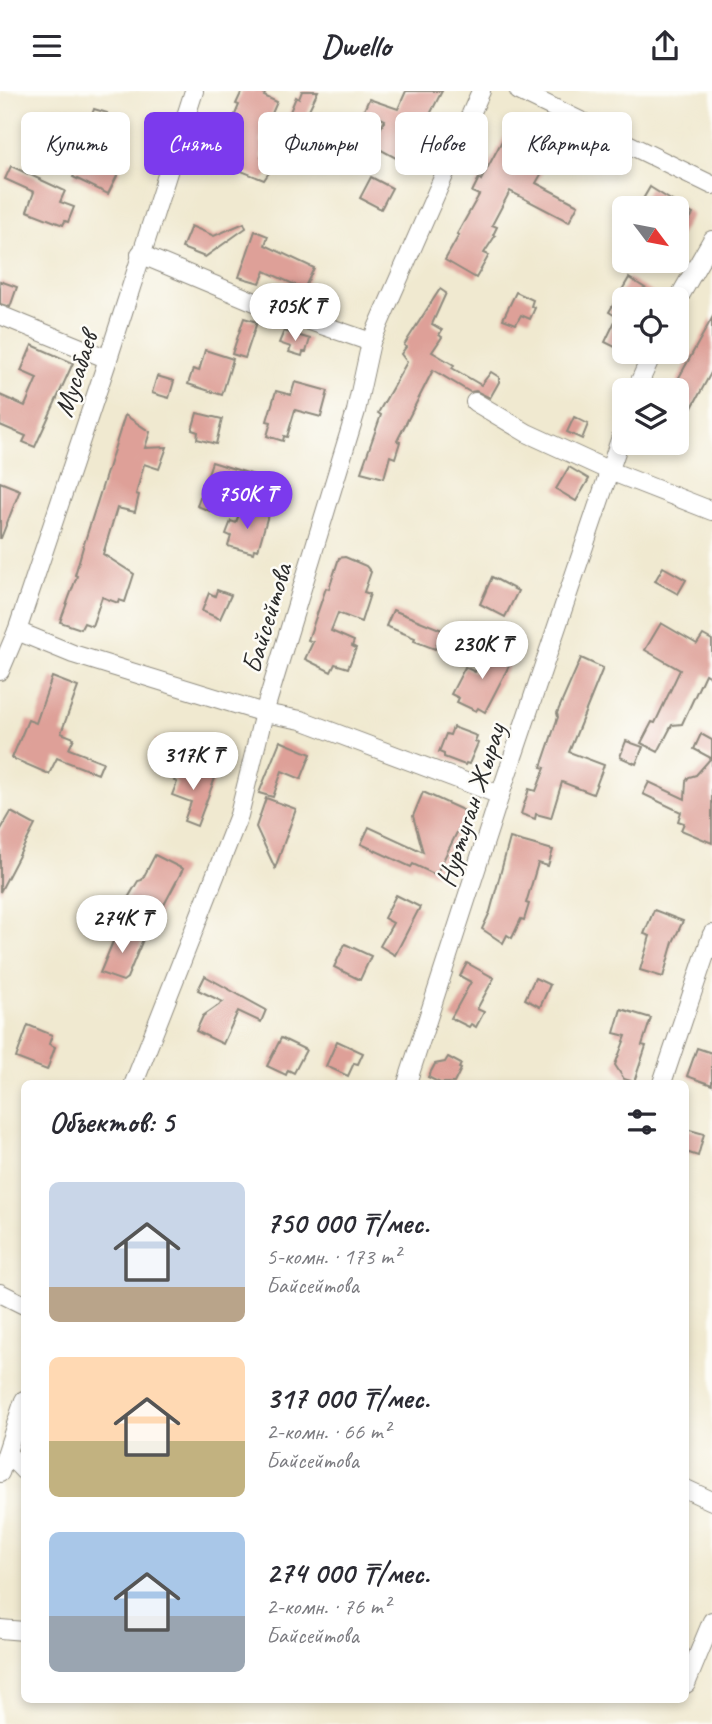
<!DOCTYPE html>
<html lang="ru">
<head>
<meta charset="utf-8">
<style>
  body { margin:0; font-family:Caveat,sans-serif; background:#f2f2f3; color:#2b2b33; height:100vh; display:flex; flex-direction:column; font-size:26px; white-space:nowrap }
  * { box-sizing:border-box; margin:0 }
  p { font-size:23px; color:#7c7c81 }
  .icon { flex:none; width:38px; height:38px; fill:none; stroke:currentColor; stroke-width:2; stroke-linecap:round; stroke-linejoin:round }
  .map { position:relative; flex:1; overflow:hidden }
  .details { position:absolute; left:21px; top:989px; width:668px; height:623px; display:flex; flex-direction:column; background:#fff; border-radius:10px; box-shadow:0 4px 10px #0003 }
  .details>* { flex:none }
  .banner { position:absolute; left:21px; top:21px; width:670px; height:63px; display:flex; gap:14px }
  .needle { width:46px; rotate:122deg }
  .controls { position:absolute; left:612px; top:105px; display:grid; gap:14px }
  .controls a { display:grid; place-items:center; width:77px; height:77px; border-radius:10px; background:#fff; box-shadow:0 4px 10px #0003; font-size:35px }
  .price { position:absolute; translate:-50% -60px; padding:0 16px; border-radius:24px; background:#fff; color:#222; font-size:23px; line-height:46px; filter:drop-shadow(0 2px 4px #0008) }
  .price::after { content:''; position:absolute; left:50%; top:42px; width:21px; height:16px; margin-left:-10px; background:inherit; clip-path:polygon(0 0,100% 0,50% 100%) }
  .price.current { background:#7c3aed; color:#fff }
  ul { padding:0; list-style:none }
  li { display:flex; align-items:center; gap:21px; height:175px; padding:0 28px }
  li span { display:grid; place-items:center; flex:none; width:196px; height:140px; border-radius:10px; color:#555 }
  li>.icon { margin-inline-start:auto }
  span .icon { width:84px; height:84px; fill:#fffc; stroke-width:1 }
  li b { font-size:30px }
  h2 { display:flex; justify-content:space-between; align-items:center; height:84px; padding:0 28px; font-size:30px }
  .chip { padding:0 24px; border-radius:10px; background:#fff; box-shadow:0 4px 10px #0003; font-size:24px; line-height:63px }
  .chip.current { background:#7c3aed; color:#fff }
  header { display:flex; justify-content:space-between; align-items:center; height:91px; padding:0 28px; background:#fff; font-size:32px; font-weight:700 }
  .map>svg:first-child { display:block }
  .building { fill:#dea098 }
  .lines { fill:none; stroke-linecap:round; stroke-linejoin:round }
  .street-casing { stroke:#8e8a7e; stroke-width:20 }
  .street { stroke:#fff; stroke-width:18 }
  .labels { text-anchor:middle; stroke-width:5; stroke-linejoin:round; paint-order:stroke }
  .street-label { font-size:28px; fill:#2b2b2b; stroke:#fdfcf7 }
</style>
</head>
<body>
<header><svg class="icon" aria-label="menu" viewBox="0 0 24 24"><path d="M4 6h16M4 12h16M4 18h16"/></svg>Dwello<svg class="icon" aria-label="share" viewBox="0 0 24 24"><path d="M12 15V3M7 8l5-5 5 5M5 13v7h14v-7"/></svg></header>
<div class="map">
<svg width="712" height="1633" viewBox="0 0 712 1633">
  <rect width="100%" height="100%" fill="#fdfcf7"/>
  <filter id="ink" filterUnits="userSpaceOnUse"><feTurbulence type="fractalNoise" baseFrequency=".0143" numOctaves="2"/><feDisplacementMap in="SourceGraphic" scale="14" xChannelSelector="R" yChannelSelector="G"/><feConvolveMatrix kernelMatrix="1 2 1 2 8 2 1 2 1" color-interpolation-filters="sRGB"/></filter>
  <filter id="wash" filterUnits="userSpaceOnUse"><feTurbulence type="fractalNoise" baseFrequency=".00686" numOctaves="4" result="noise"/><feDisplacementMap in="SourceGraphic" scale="28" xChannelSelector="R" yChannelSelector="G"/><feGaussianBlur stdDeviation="1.57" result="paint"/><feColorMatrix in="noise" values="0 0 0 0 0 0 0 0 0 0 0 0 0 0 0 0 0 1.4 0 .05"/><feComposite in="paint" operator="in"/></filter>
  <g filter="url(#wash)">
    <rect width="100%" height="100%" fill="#f0e9d0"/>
    <g id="blocks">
      <g class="building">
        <polygon points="242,0 266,0 264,5 277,11 260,50 266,53 261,66 275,73 264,89 216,70 239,14 236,13"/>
        <polygon points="302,0 318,0 301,35 287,28 296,6 299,8"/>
        <polygon points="406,0 442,0 405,72 372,54 385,29 364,19 369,8 398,18"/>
        <polygon points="94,18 107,22 101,39 88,35"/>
        <polygon points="512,31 532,42 518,66 543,80 536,92 578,114 569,131 510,100 492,134 497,136 493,144 495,145 484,162 489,164 476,187 445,169 459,144 457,143 479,104 472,101 479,87 481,89"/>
        <polygon points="85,61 120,79 108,103 73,86"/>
        <polygon points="11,75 65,100 60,111 74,116 68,131 65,130 63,134 27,120 34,101 5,88"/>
        <polygon points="371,86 392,97 381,118 360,107"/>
        <polygon points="650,96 693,123 677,149 677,117 658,117 643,108"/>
        <polygon points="244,132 246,137 205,166 182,157 191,135 214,145"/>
        <polygon points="255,140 268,145 265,154 314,177 304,198 265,180 260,192 239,186"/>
        <polygon points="629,187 663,208 625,208 625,261 605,251 617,226 609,221"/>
        <polygon points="0,190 17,196 10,216 0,213"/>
        <polygon points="440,198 446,202 432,233 442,239 439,244 442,246 432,261 454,274 452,277 481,294 491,281 499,286 499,291 490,307 476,300 470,301 433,279 397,350 400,351 395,367 390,365 384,387 361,381 381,324 378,322 407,271 401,263 406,256 404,254"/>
        <polygon points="516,201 533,209 531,215 535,217 530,228 521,224 516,233 503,228"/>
        <polygon points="244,227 257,231 245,267 232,263"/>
        <polygon points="712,227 712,280 689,322 677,315 677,290"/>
        <polygon points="284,240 310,248 306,261 303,261 302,265 289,261 291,256 279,252"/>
        <polygon points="32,254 73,272 35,356 23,351 26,345 0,334 0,304 25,315 37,287 21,280"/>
        <polygon points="205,259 233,268 222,304 188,293 193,278 199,280"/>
        <polygon points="157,285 174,290 169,307 152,302"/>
        <polygon points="295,291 328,300 321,326 295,319 287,346 284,345 283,350 267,345 271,331 267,330 276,300 291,304"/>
        <polygon points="197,322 222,328 216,353 197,348 198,341 192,339"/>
        <polygon points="125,324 150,341 145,357 167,356 159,378 144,373 136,403 139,404 135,421 117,417 103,463 134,483 125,511 119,509 118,512 102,506 92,535 84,532 81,538 60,531 77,485 75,484 83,456"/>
        <polygon points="574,326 588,333 582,348 567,341"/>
        <polygon points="212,371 254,384 250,396 222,387 210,420 197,415"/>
        <polygon points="569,376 589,388 576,410 556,398"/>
        <polygon points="0,391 20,399 1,447 0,447"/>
        <polygon points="241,417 268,424 258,459 254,458 253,462 228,455 231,445 226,443 231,430 236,432"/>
        <polygon points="345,466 366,475 371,481 364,501 370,503 361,531 338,522 331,540 354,550 352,555 356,557 348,577 335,573 331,581 305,568 313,551 308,549 326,497 329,498 339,467"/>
        <polygon points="663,476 686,489 678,503 655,490"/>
        <polygon points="492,486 518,500 505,526 480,513"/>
        <polygon points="217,499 231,504 220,528 202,520 209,502 215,505"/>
        <polygon points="393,519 442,539 435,558 414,550 415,547 386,535"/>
        <polygon points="661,532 697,553 703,544 712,549 712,587 705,583 682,633 672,634 658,661 641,652 652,631 655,632 680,579 645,559"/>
        <polygon points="486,557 512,569 485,621 478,617 476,620 457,611 459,607 451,603 465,576 475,581"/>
        <polygon points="581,567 603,577 569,661 604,674 593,703 562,691 551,727 536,723 535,728 521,723 529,698 536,700 545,677 541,676 558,626 557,622"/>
        <polygon points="52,586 78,596 61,642 74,647 69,658 103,671 98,683 57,667 49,683 12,667 28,629 36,632"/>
        <polygon points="453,636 477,645 475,650 478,652 469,673 466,672 465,674 444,666 444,663 439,661 446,643 450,644"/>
        <polygon points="701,643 712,649 712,752 681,739 684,732 678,730 681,721 643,703 649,691 685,708 686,690 689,686 696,684 711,667 694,658"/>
        <polygon points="156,648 177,656 180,649 193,653 186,671 152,660"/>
        <polygon points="280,650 311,663 301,688 282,680 273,706 259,702"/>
        <polygon points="626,650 643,656 636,673 620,666"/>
        <polygon points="180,674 215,687 197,735 184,730 191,711 172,704 177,691 174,690"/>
        <polygon points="423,701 467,721 436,784 413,773 411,776 361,753 369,736 423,761 413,725"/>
        <polygon points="266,707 296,718 275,777 256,736"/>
        <polygon points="11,721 35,734 0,801 0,740"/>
        <polygon points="510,747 553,759 548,775 538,772 526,812 529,813 524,829 521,828 512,847 507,844 503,852 482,838 490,821"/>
        <polygon points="155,764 183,778 155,831 125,812 138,790 142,789"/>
        <polygon points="396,804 420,816 395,864 380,855 393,832 384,827"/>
        <polygon points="654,819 683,830 673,851 663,886 640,879 650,845 644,843"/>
        <polygon points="119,836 144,846 127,887 123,890 100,882"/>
        <polygon points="345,853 371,865 360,889 334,876"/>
        <polygon points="467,872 494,887 477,918 484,921 476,936 471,933 469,936 451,927 471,891 460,885"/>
        <polygon points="205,885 266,919 261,931 238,920 223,953 196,940 203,925 223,911 198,899"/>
        <polygon points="535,887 550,894 540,916 525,908"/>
        <polygon points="621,918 651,927 642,954 646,955 634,991 624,988 615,974 626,945 614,942"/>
        <polygon points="28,934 52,944 49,953 55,956 47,979 16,967"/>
        <polygon points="281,947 306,959 294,982 288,979 286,984 267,975"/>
        <polygon points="337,950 363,962 358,973 354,972 348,985 326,975"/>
        <polygon points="697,957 712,962 712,994 687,985"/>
        <polygon points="448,966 461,973 459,977 461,978 454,992 440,992 428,986 435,973 445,971"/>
        <polygon points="686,1038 704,1043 698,1065 686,1061"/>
      </g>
    </g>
  </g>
  <g filter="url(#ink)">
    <use href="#blocks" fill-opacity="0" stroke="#8e8a7e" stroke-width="2"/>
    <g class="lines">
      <defs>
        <g id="street">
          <polyline points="519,0 712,94"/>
          <polyline points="140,163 255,211 371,251"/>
          <polyline points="677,210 712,149"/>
          <polyline points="0,224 108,268"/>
          <polyline points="636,299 653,261"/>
          <polyline points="475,311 527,342 610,380 712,420"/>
          <polyline points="17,540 73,563 264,622 301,629 500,704"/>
          <polyline points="0,580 17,540 108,268 194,0"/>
          <polyline points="134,992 239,724 264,622 356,320 371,251 481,0"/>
          <polyline points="407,992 500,704 625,334"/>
          <polyline points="662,992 712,843"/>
          <polyline points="0,1202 24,1214"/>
          <polyline points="7,1362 24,1380"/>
          <polyline points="0,1382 24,1309"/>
          <polyline points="686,1398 712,1410"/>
          <polyline points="0,1538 24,1540"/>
          <polyline points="686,1593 712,1530"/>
        </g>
      </defs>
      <use href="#street" class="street-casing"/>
      <use href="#street" class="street"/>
    </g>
  </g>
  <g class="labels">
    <g class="street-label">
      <text transform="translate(75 283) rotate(-72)" y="10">Мусабаев</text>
      <text transform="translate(266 527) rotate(-73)" y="10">Байсейтова</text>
      <text transform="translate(470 714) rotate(-72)" y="10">Нуртуган Жырау</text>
    </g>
  </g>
</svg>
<div class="controls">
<a><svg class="needle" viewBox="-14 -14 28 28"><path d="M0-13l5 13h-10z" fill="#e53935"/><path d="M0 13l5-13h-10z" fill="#7c7c81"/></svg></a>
<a><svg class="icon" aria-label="locate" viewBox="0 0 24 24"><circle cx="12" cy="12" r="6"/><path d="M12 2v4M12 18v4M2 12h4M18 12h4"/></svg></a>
<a><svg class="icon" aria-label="layers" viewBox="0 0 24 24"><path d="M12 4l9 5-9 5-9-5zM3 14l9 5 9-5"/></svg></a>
</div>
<b class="price" style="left:295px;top:252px">705K ₸</b>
<b class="price current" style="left:247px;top:440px">750K ₸</b>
<b class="price" style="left:482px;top:590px">230K ₸</b>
<b class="price" style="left:193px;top:701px">317K ₸</b>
<b class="price" style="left:122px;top:864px">274K ₸</b>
<div class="banner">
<a class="chip">Купить</a>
<a class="chip current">Снять</a>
<a class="chip">Фильтры</a>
<a class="chip">Новое</a>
<a class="chip">Квартира</a>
</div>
<section class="details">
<h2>Объектов: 5<svg class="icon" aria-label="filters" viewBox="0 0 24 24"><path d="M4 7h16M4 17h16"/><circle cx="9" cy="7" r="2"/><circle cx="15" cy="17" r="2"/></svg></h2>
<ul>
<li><span style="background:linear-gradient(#c9d6e8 75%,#b9a48a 0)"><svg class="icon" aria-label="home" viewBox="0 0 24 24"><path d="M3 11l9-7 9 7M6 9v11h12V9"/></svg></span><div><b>750 000 ₸/мес.</b><p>5-комн. · 173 m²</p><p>Байсейтова</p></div></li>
<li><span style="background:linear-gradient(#ffd9b3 60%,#c2b280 0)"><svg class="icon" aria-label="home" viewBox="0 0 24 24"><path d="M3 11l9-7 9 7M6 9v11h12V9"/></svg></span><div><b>317 000 ₸/мес.</b><p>2-комн. · 66 m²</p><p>Байсейтова</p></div></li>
<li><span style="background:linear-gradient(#a9c7e8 60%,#9aa5b1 0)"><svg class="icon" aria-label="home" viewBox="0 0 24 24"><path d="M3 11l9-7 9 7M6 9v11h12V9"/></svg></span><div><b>274 000 ₸/мес.</b><p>2-комн. · 76 m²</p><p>Байсейтова</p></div></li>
</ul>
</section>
</div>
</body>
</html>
